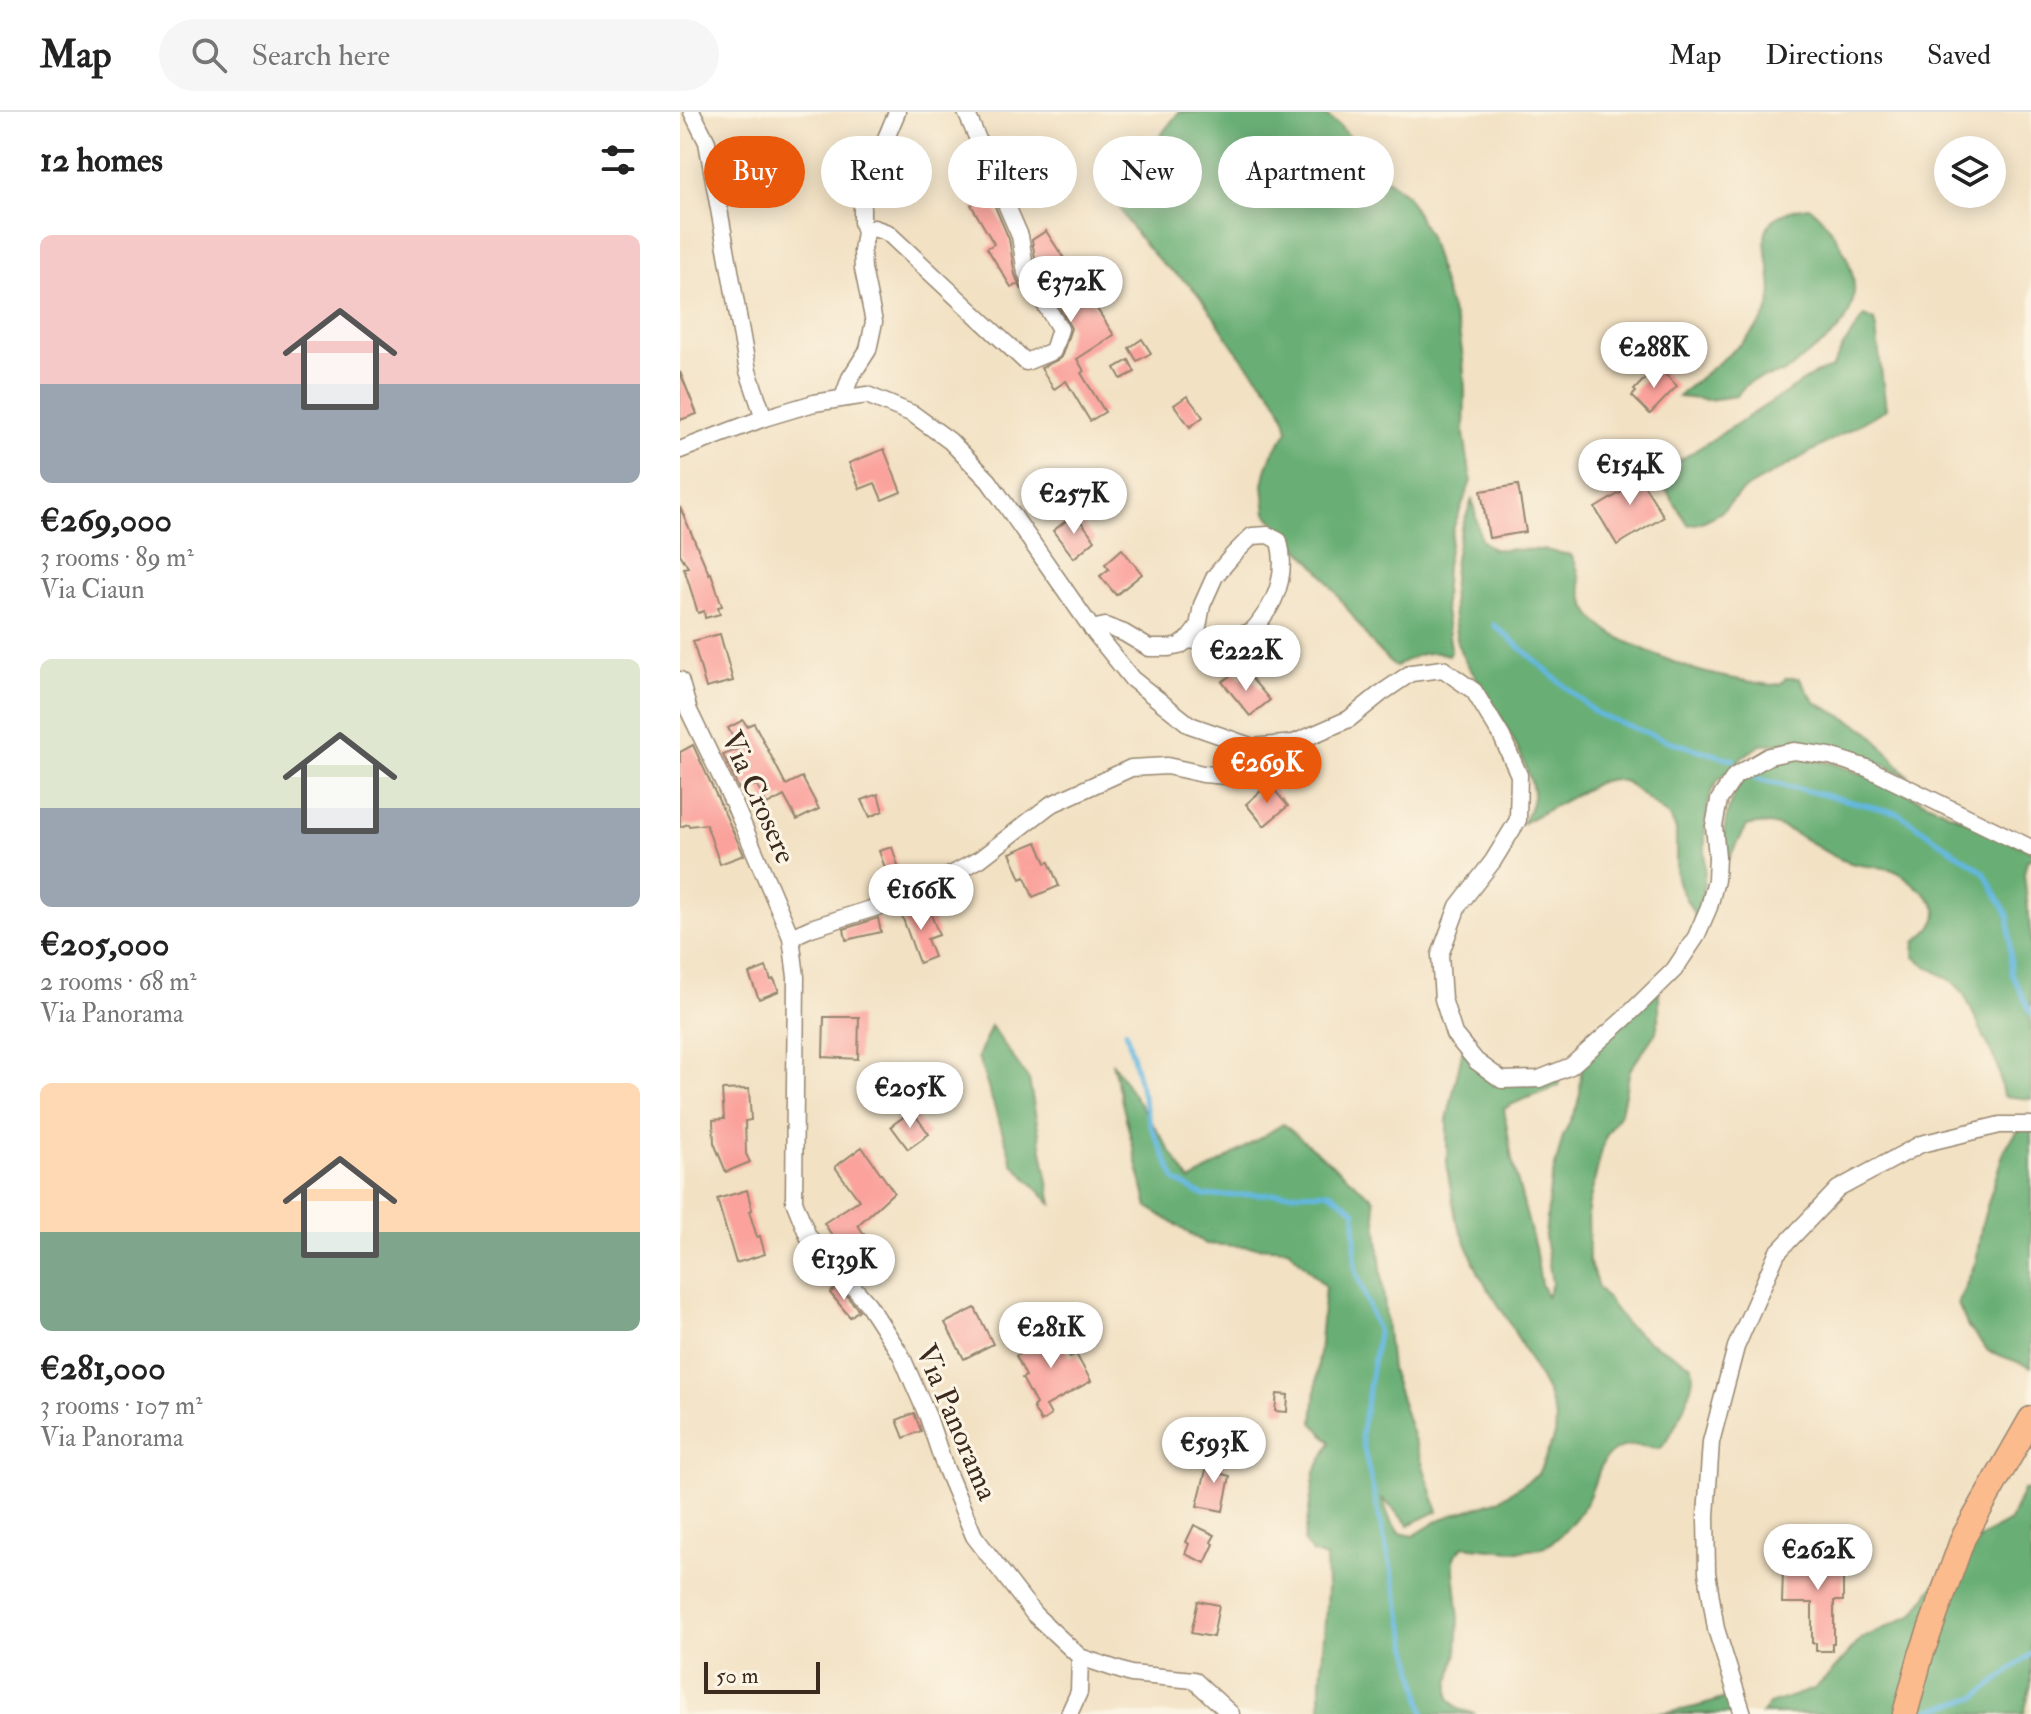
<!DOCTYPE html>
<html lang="en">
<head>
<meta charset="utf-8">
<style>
  body { margin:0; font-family:"IM FELL Double Pica",serif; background:#f6f6f6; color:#222; height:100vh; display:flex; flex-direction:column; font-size:30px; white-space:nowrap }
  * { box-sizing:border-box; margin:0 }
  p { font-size:26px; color:#767676 }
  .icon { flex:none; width:44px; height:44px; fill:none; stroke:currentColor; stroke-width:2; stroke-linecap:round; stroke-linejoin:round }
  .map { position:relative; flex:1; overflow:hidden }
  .sheet { display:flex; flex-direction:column; background:#fff; width:680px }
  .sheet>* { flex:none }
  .banner { position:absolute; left:24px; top:24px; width:760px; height:72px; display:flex; gap:16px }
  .controls { position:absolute; left:1254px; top:24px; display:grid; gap:16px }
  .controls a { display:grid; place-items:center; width:72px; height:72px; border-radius:50%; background:#fff; box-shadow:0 4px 20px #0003; font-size:40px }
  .scale { position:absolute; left:24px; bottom:20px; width:116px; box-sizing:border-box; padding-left:8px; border:4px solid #3b2a1e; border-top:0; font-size:22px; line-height:28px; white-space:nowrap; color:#3b2a1e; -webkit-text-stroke:6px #fcf5e5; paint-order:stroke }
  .price { position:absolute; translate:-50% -68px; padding:0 18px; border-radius:28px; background:#fff; color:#222; font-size:26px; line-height:52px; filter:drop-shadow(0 2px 4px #0008) }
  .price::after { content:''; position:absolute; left:50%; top:48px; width:24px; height:18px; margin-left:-12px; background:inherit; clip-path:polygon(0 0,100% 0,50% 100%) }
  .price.active { background:#ea580c; color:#fff }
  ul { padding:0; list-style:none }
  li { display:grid; align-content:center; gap:16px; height:424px; padding:0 40px }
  li span { display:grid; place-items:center; height:248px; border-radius:12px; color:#555 }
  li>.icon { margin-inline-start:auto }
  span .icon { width:144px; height:144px; fill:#fffc; stroke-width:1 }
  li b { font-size:34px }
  h2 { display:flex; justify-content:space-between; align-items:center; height:96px; padding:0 40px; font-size:34px }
  .pill { padding:0 28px; border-radius:36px; background:#fff; box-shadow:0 4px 20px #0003; font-size:28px; line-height:72px }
  .pill.active { background:#ea580c; color:#fff }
  header { display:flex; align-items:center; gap:48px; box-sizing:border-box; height:112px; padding:0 40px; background:#fff; border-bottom:2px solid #e0e0e0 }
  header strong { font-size:38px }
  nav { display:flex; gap:44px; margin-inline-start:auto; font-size:28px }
  .search { width:560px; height:72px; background:#f6f6f6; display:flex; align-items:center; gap:20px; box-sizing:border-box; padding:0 28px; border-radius:44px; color:#767676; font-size:30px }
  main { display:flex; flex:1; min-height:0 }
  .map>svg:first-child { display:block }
  .forest { fill:#69af74; stroke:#526c49; stroke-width:2 }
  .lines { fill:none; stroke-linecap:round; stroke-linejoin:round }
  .stream { stroke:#63b7df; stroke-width:5 }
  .building { fill:#faa29b }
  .minor-casing { stroke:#968670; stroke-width:19 }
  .highway-casing { stroke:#968670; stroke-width:27 }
  .minor { stroke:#fff; stroke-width:16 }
  .highway { stroke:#fbbb8d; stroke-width:24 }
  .labels { text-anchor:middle; stroke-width:6; stroke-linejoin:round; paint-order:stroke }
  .street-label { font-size:30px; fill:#3b2a1e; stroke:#fcf5e5 }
</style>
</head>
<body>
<header>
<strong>Map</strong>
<div class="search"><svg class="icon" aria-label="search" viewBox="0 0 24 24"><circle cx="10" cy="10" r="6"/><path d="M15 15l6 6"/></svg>Search here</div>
<nav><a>Map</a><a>Directions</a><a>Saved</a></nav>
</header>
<main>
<section class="sheet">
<h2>12 homes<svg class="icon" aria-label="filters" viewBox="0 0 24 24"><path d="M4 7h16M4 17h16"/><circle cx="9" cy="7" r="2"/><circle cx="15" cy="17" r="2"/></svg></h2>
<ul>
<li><span style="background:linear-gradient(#f6c9c9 60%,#9aa5b1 0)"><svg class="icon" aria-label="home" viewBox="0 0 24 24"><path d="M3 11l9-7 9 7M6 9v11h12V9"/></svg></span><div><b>€269,000</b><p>3 rooms · 89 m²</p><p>Via Ciaun</p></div></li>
<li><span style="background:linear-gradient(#dfe7d0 60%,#9aa5b1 0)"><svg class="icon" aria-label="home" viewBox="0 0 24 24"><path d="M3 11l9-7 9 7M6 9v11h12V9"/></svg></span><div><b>€205,000</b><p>2 rooms · 68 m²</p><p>Via Panorama</p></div></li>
<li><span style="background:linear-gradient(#ffd9b3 60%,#7fa58c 0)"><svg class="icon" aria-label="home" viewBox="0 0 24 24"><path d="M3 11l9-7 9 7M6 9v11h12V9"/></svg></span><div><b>€281,000</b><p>3 rooms · 107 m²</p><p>Via Panorama</p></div></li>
</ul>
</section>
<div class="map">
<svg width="1351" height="1602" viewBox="0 0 1351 1602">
  <rect width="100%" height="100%" fill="#fcf5e5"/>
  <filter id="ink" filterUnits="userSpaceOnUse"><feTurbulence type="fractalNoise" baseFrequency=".0125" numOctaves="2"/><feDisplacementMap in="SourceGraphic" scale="16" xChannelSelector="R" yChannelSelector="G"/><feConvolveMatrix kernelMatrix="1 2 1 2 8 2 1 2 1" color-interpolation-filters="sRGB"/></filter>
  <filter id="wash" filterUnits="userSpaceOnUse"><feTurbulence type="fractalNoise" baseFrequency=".006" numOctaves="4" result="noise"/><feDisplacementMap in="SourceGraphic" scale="32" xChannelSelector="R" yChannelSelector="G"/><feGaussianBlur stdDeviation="1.8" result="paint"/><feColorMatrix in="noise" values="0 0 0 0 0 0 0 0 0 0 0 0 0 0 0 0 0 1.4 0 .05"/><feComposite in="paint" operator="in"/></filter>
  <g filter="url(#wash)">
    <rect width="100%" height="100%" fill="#f2e1c3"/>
    <g class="forest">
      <path d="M499,0H640L659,13L678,34L694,57L727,83L749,125L769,192L779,219L783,246L785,280L784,322L791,369L773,417L766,454L764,493L771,536L769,543C748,537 732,544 715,555L695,535L640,459L586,401L583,373L586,359L592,342L608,319C603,285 579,268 559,242C544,223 533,200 517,181C508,169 495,162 484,153C473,143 443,107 439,94C437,87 439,82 440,75Z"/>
      <path d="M1129,95C1148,109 1166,137 1172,161C1182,202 1155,225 1124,245C1119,249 1115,254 1110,257C1088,270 1073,259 1057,284L1028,288L998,285C1022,261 1067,233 1084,206C1113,160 1045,106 1129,95Z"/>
      <polygon points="1184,204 1194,208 1196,217 1206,297 1062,379 1040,401 1020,411 1008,413 977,363 1135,262 1152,256 1163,235"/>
      <path d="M792,387L801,428L812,437L864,438L891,443C903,461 898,483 910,501C922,517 936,525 954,533C977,543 999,554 1023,560C1045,566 1068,569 1090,573L1100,572L1106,566H1119L1135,590L1188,618L1229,665L1183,643L1115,629L1081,633L1064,644L1039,667L1032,678L1028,691L1025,715V757L1022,789L1017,815L1014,802L999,774L996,760V718L990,705L946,670L932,667L919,670L841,712C847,704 852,695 853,685C855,661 816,595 802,574C793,560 782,548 778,532C770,495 771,458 780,422C783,410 789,399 792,387Z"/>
      <path d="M1115,646L1152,651L1197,668L1351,739V747L1347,748L1344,762L1351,826V987L1323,984L1317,952L1283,880L1273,870L1245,853L1234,844L1235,830C1263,807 1265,798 1236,774C1228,767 1220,760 1210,757C1197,754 1182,755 1168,750C1133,740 1107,702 1067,714L1048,748C1046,740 1043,731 1044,723C1045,704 1053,677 1067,664C1080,653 1098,648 1115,646Z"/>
      <path d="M979,878V906L976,920L950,958L941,1000L926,1024L922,1037L908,1096L909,1148L918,1175L946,1212L968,1229L1012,1253C1012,1258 1013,1262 1013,1266C1011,1283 992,1325 980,1337C970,1336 959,1332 949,1334C919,1337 918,1367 907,1389C900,1402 882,1424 870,1432C848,1445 807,1436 783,1434L774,1445V1459L779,1507L777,1540L769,1572V1586L778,1597L796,1602H642L640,1585L647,1477L646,1446L632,1441L624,1430L635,1360L651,1330L633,1311L645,1174L608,1137L526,1132L468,1095L432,950L510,1069L603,1012L694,1087L711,1257L758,1399L729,1413L702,1386L711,1410L720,1421L733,1424L761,1407L819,1388L858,1362L875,1323L876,1309L868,1282L828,1208L800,1164L776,1107L767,1056V1008L784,932L820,965L879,959V973C861,983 841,986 824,997L832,1048L855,1136L861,1172L867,1184L872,1172L865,1125L870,1074L883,1024L897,994L900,981L902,944Z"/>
      <polygon points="311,914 349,968 372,1092 333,1052 298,945"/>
      <polygon points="1342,1013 1351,1014 1351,1255 1308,1239 1288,1215 1278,1192 1296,1149 1302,1111 1324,1038"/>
      <polygon points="1351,1377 1351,1572 1344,1602 1081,1602 1089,1592 1134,1577 1150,1562 1181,1527 1234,1502 1258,1468 1301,1425 1330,1409 1343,1378"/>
      <path d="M1048,1585L1054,1602H960C993,1601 1017,1596 1048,1585Z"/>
    </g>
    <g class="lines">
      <g class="stream">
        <polyline points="814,513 917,602 988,629 1054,648"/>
        <polyline points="1074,666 1218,701 1304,760 1329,805 1331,860 1351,901"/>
        <polyline points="446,919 471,1015 496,1069 524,1084 650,1080 675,1099 675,1155 698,1221 681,1324 744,1602"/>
        <polyline points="1235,1602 1297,1585 1351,1542"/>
      </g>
    </g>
    <g id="blocks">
      <g class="building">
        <polygon points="294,46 329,127 335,163 342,178 339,172 331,175 307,136 314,132 291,93 293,92 276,55"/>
        <polygon points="366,119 434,223 397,247 404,259 401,261 425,300 410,309 386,269 374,277 361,256 381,246 391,216 357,157 352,128"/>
        <polygon points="462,227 471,241 457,249 449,236"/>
        <polygon points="449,248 455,260 441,267 435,256"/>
        <polygon points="979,256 997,274 970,302 952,284 956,280 954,278 973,258 975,260"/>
        <polygon points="0,260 17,302 0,308"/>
        <polygon points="507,284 523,305 510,315 494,293"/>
        <polygon points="204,337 221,380 202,388 195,371 180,377 169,351"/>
        <polygon points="962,352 971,366 963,371 984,405 937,433 915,396 945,378 938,368"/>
        <polygon points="838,373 846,420 809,426 801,379"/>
        <polygon points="0,395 29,462 31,461 42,494 38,495 40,502 25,506 24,499 18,501 4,456 8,455 0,442"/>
        <polygon points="395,402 415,428 394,446 373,419"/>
        <polygon points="442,437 462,462 436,483 420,464 429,457 425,452"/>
        <polygon points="40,522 53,569 26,576 13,529"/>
        <polygon points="555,560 561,567 567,561 590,588 570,604 542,570"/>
        <polygon points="63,608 67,614 74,611 106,673 122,665 139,697 117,708 104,684 87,693 77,673 59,677 43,643 59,637 48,616"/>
        <polygon points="13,633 64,743 40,752 26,712 9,714 8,712 0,715 0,640"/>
        <polygon points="589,672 608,694 584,714 566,692"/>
        <polygon points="198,682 203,699 190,705 182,688"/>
        <polygon points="357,730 366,751 369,750 379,774 353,785 345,765 341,767 330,741"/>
        <polygon points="212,735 221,763 209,767 199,739"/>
        <polygon points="248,795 259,823 247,827 254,845 239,851 222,804"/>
        <polygon points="198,806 201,820 166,828 164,817"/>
        <polygon points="86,855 91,868 94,867 99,879 79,887 69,862"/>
        <polygon points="144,905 179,905 178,947 143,945"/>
        <polygon points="69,977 71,1008 65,1009 66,1042 70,1050 46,1060 34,1031 33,1008 44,1007 42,978"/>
        <polygon points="232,999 249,1022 228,1037 211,1014"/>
        <polygon points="182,1035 214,1080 178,1113 189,1130 181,1135 185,1141 170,1151 144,1111 179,1088 155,1055"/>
        <polygon points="67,1078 72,1098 69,1099 77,1125 80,1124 85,1142 56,1151 37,1087"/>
        <polygon points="158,1174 179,1198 170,1205 150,1181"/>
        <polygon points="295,1196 313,1232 284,1247 265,1211"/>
        <polygon points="368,1202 390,1245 396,1242 411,1269 366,1294 371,1303 361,1310 353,1295 356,1292 342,1266 346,1264 336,1244 365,1228 356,1209"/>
        <polygon points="597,1282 608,1283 607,1300 595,1299"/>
        <polygon points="234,1301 241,1319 224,1326 217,1308"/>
        <polygon points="530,1342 545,1345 542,1362 550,1364 543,1399 517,1394"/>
        <polygon points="514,1413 535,1423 531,1430 534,1432 525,1451 505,1442 509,1432 506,1430"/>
        <polygon points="1136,1429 1155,1429 1155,1450 1163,1451 1163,1489 1154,1489 1154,1531 1152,1531 1152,1539 1136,1539 1136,1531 1132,1531 1132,1491 1102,1491 1103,1459 1131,1460 1131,1451 1136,1451"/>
        <polygon points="518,1489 539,1493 533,1525 511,1521"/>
      </g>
    </g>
  </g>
  <g filter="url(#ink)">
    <use href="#blocks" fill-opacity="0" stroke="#968670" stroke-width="2"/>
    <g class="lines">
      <defs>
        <g id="minor">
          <polyline points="12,0 27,30 68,259 84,306"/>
          <polyline points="185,120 194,116 208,121 346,250 373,239 380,217 346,161 340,124 286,0"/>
          <polyline points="163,286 170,266 188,238 194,210 183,157 182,139 185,120 182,110 182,83 217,0"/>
          <polyline points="0,338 84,306 134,291 187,283 233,302 270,329 309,369 415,521 452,567 510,613 573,635 614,631 669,607 700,582 731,561 763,557 794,579 822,625 839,663 838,708 813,749 778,794 760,843 763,887 774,922 796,949 822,968 859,967 891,954 944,907 994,858 1016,825 1029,795 1036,768 1037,744 1034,714 1039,688 1055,664 1089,644 1114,639 1150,644 1187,656 1351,736"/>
          <path d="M412,517L425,514L444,521L469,536H489L499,534L508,528L518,515L522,493L535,464L553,443L572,424L588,423L599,429C606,455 600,483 583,505C580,509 576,516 571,519C560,526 530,526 516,529L508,528"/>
          <polyline points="0,568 9,599 55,694 111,825 116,865 114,1089 128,1124 188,1192 221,1243 248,1305 263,1350 294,1424 354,1502 400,1545 451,1562 514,1568 551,1602"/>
          <polyline points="111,825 131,816 213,790 254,772 300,747 370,693 451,656 487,654 523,662 572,666 599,655 617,642 614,631"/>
          <polyline points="389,1602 399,1580 400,1545"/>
          <polyline points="1063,1602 1036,1517 1027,1460 1026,1404 1031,1330 1056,1235 1097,1141 1158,1077 1241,1032 1320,1013 1351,1013"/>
        </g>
        <polyline id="highway" points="1225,1602 1241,1543 1283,1426 1351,1307"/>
      </defs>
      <use href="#minor" class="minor-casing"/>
      <use href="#highway" class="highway-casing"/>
      <use href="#minor" class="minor"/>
      <use href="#highway" class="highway"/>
    </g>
  </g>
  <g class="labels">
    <g class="street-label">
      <text transform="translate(79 685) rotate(66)" y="10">Via Crosere</text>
      <text transform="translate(277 1310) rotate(67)" y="10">Via Panorama</text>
    </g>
  </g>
</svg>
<div class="controls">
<a><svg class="icon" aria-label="layers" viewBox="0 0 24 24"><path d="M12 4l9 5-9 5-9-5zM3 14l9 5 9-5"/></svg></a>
</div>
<div class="scale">50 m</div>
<b class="price" style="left:391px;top:212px">€372K</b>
<b class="price" style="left:974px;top:278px">€288K</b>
<b class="price" style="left:950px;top:395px">€154K</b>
<b class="price" style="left:394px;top:424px">€257K</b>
<b class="price" style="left:566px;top:581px">€222K</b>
<b class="price active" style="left:587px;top:693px">€269K</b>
<b class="price" style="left:241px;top:820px">€166K</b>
<b class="price" style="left:230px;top:1018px">€205K</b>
<b class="price" style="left:164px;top:1190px">€139K</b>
<b class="price" style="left:371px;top:1258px">€281K</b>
<b class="price" style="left:534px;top:1373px">€593K</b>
<b class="price" style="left:1138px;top:1480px">€262K</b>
<div class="banner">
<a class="pill active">Buy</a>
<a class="pill">Rent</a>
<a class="pill">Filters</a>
<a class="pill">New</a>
<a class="pill">Apartment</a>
</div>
</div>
</main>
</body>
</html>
